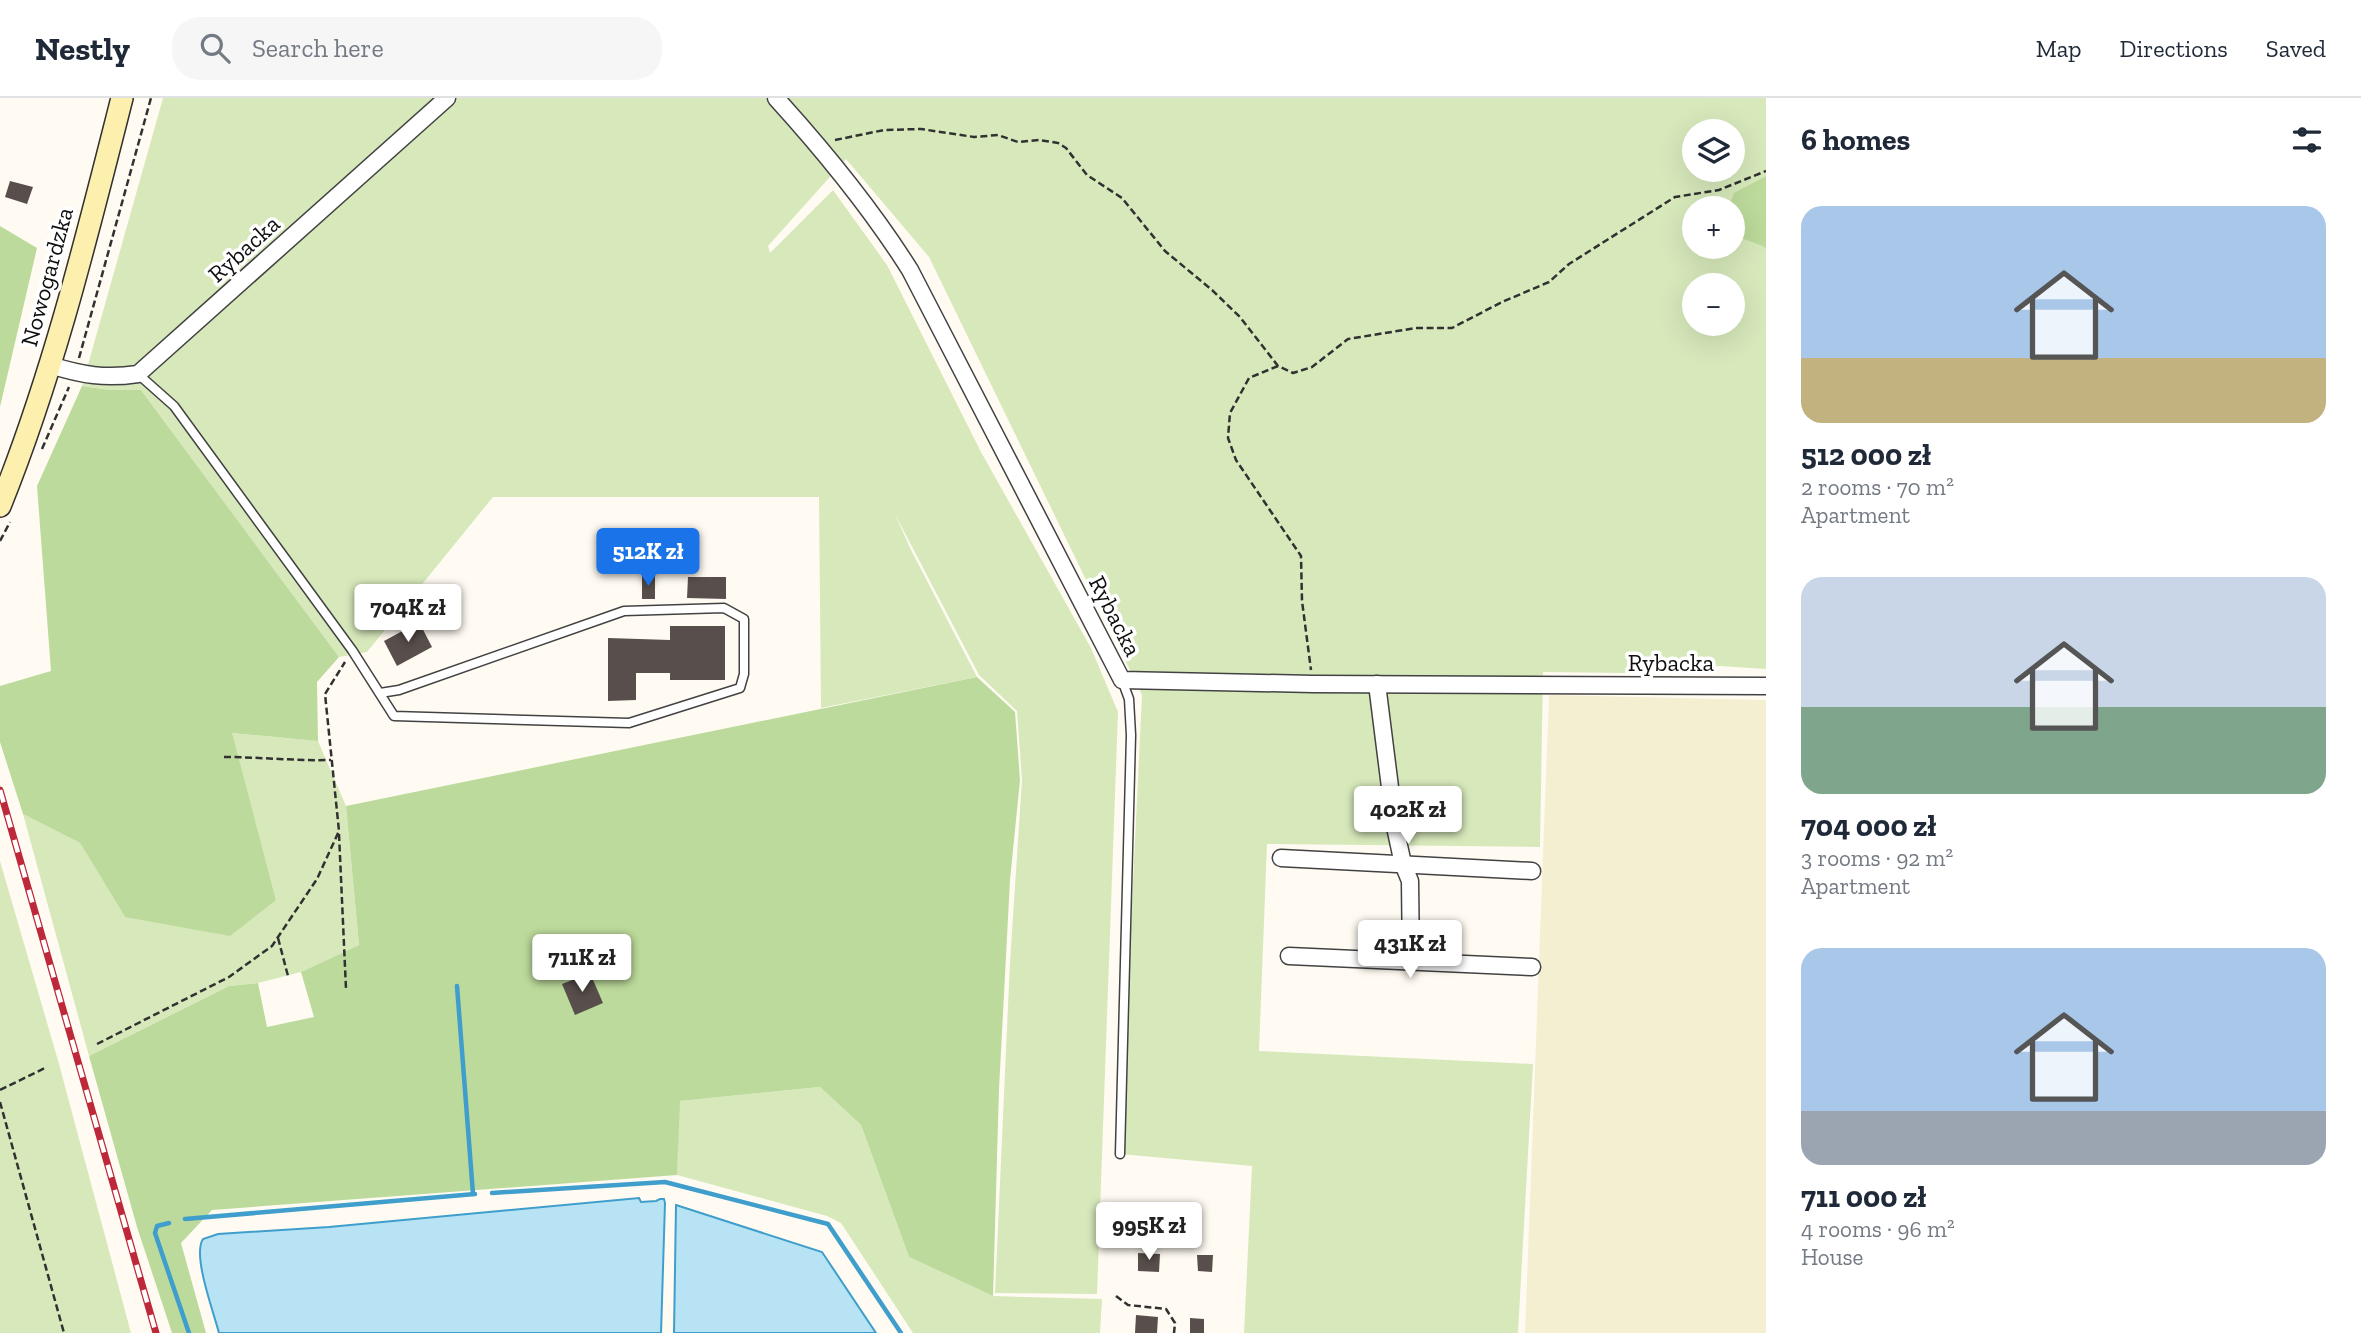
<!DOCTYPE html>
<html lang="en">
<head>
<meta charset="utf-8">
<style>
  body { margin:0; font-family:"Zilla Slab",serif; background:#f6f6f7; color:#1f2937; height:100vh; display:flex; flex-direction:column; font-size:26px; white-space:nowrap }
  * { box-sizing:border-box; margin:0 }
  p { font-size:23px; color:#747a83 }
  .icon { flex:none; width:38px; height:38px; fill:none; stroke:currentColor; stroke-width:2; stroke-linecap:round; stroke-linejoin:round }
  .map { position:relative; flex:1; overflow:hidden }
  .sheet { display:flex; flex-direction:column; background:#fff; width:595px }
  .sheet>* { flex:none }
  .tools { position:absolute; left:1682px; top:21px; display:grid; gap:14px }
  .tools a { display:grid; place-items:center; width:63px; height:63px; border-radius:50%; background:#fff; box-shadow:0 7px 28px #0002; font-size:35px }
  .price { position:absolute; translate:-50% -60px; padding:0 16px; border-radius:7px; background:#fff; color:#222; font-size:23px; line-height:46px; filter:drop-shadow(0 2px 4px #0008) }
  .price::after { content:''; position:absolute; left:50%; top:42px; width:21px; height:16px; margin-left:-10px; background:inherit; clip-path:polygon(0 0,100% 0,50% 100%) }
  .price.current { background:#1a73e8; color:#fff }
  ul { padding:0; list-style:none }
  li { display:grid; align-content:center; gap:14px; height:371px; padding:0 35px }
  li span { display:grid; place-items:center; height:217px; border-radius:21px; color:#555 }
  li>.icon { margin-inline-start:auto }
  span .icon { width:126px; height:126px; fill:#fffc; stroke-width:1 }
  li b { font-size:30px }
  h2 { display:flex; justify-content:space-between; align-items:center; height:84px; padding:0 35px; font-size:30px }
  header { display:flex; align-items:center; gap:42px; box-sizing:border-box; height:98px; padding:0 35px; background:#fff; border-bottom:2px solid #e0e1e3 }
  header strong { font-size:33px }
  nav { display:flex; gap:38px; margin-inline-start:auto; font-size:24px }
  .search { width:490px; height:63px; background:#f6f6f7; display:flex; align-items:center; gap:18px; box-sizing:border-box; padding:0 24px; border-radius:28px; color:#747a83; font-size:26px }
  main { display:flex; flex:1; min-height:0 }
  .map>svg:first-child { display:block }
  .farmland { fill:#f5efd2 }
  .green { fill:#d7e9bb; fill-rule:evenodd }
  .forest { fill:#bcda9b }
  .water { fill:#b7e3f5; stroke:#3f9ecc; stroke-width:2 }
  .lines { fill:none; stroke-linecap:round; stroke-linejoin:round }
  .stream { stroke:#3f9ecc; stroke-width:4.5 }
  .building { fill:#584f4c }
  .lane-casing { stroke:#424242; stroke-width:11 }
  .street-casing { stroke:#424242; stroke-width:19 }
  .secondary-casing { stroke:#313131; stroke-width:24 }
  .path { stroke:#313131; stroke-width:2.5; stroke-dasharray:7 3.5; stroke-linecap:butt }
  .lane { stroke:#fff; stroke-width:8 }
  .street { stroke:#fff; stroke-width:16 }
  .secondary { stroke:#fdefae; stroke-width:21 }
  .rail-casing { stroke:#be283b; stroke-width:7 }
  .rail { stroke:#fff; stroke-width:4.5; stroke-dasharray:13; stroke-linecap:butt }
  .labels { text-anchor:middle; stroke-width:7; stroke-linejoin:round; paint-order:stroke }
  .street-label { font-size:24px; fill:#0f0f0f; stroke:#fff }
</style>
</head>
<body>
<header>
<strong>Nestly</strong>
<div class="search"><svg class="icon" aria-label="search" viewBox="0 0 24 24"><circle cx="10" cy="10" r="6"/><path d="M15 15l6 6"/></svg>Search here</div>
<nav><a>Map</a><a>Directions</a><a>Saved</a></nav>
</header>
<main>
<div class="map">
<svg width="1766" height="1235" viewBox="0 0 1766 1235">
  <rect width="100%" height="100%" fill="#fffbf2"/>
  <polygon class="farmland" points="1549,597 1766,602 1766,1235 1525,1235"/>
  <g class="green">
    <path d="M163,0H1766V571L1720,568L1624,575L1543,574L1540,749L1267,746L1259,953L1533,966L1518,1235H1244L1252,1068L1120,1056L1142,597L929,159L846,61L768,148L770,155L833,92L887,167L981,354L1091,550L1118,614L1097,1196L995,1195L1010,864L1022,682L1017,613L979,577L895,416L911,452L977,579L821,610L819,399H493L367,554L339,559L141,292H110L82,288ZM1694,33H1732V72H1694ZM1694,110H1732V149H1694ZM1694,187H1732V226H1694Z"/>
    <polygon points="231,635 318,643 346,708 359,847 301,874 258,885 229,888 89,958 23,716 80,745 125,819 276,802"/>
    <polygon points="0,763 59,966 131,1235 0,1235"/>
    <polygon points="820,989 861,1027 909,1159 993,1198 1102,1201 1100,1235 913,1235 841,1125 827,1118 677,1077 679,1003"/>
  </g>
  <g class="forest">
    <polygon points="1766,78 1766,151 1763,148 1733,137 1732,110 1728,110 1734,95"/>
    <polygon points="0,128 37,150 0,309"/>
    <polygon points="82,288 110,292 141,292 339,559 317,584 318,643 232,635 276,802 230,838 125,819 80,745 23,716 0,644 0,588 51,573 37,388"/>
    <polygon points="977,579 1015,614 1020,682 1010,782 999,991 993,1198 909,1159 861,1027 820,989 680,1003 677,1077 212,1112 181,1145 206,1235 172,1235 137,1129 89,958 229,888 258,885 267,929 314,919 301,874 359,847 346,708"/>
  </g>
  <g class="water">
    <path d="M639,1100L641,1104L656,1103L660,1101H664L665,1105L661,1235H219C214,1215 192,1157 203,1141L218,1136L329,1129Z"/>
    <polygon points="676,1107 822,1154 876,1235 674,1235"/>
  </g>
  <g class="lines">
    <g class="stream">
      <polyline points="457,888 473,1096"/>
      <polyline points="492,1095 665,1084 828,1126 901,1235"/>
      <polyline points="185,1121 475,1096"/>
      <polyline points="169,1125 157,1128 155,1135 189,1235"/>
    </g>
  </g>
  <g class="building">
    <polygon points="10,83 33,89 27,106 5,99"/>
    <rect x="642" y="478" width="13" height="23"/>
    <polygon points="688,479 726,479 726,501 687,500"/>
    <polygon points="419,524 432,549 397,568 384,543"/>
    <polygon points="670,528 725,528 725,582 670,582 670,575 636,575 636,602 608,603 608,540 670,542"/>
    <polygon points="590,875 603,905 575,917 562,886"/>
    <polygon points="1138,1155 1160,1156 1159,1174 1138,1173"/>
    <polygon points="1197,1157 1213,1157 1212,1174 1198,1173"/>
    <polygon points="1136,1217 1158,1219 1157,1235 1135,1235"/>
    <polygon points="1190,1220 1204,1221 1204,1235 1190,1235"/>
  </g>
  <g class="lines">
    <defs>
      <g id="lane">
        <polyline points="138,276 174,308 352,552 394,618 629,625 740,590 744,576 744,521 724,510 624,513 399,592 380,595"/>
        <polyline points="1120,1056 1131,637 1129,601 1122,582"/>
      </g>
      <g id="street">
        <path d="M776,0C825,54 871,110 910,172L1122,582L1313,586L1766,588"/>
        <path d="M50,267C82,277 105,281 138,276L447,0"/>
        <polyline points="1377,586 1395,729 1403,766 1410,783 1411,864"/>
        <polyline points="1281,760 1532,773"/>
        <polyline points="1289,858 1532,869"/>
      </g>
      <path id="secondary" d="M0,408C53,277 87,138 122,0"/>
    </defs>
    <use href="#lane" class="lane-casing"/>
    <use href="#street" class="street-casing"/>
    <use href="#secondary" class="secondary-casing"/>
    <g class="path">
      <polyline points="835,42 884,32 921,31 974,39 998,37 1018,44 1039,42 1058,45 1066,50 1087,77 1122,100 1165,153 1212,192 1240,219 1278,268 1293,275 1312,269 1348,241 1416,230 1452,230 1502,204 1549,184 1569,166 1675,99 1719,92 1766,73"/>
      <polyline points="79,260 151,0"/>
      <polyline points="1278,268 1249,280 1230,315 1228,340 1236,362 1301,458 1302,503 1311,572"/>
      <polyline points="42,351 69,289"/>
      <polyline points="0,443 10,424"/>
      <path d="M224,659C260,659 295,663 331,662"/>
      <polyline points="339,736 346,891"/>
      <polyline points="278,840 288,878"/>
      <polyline points="97,946 229,879 272,848 317,781 339,733 325,596 345,564"/>
      <polyline points="0,992 45,970"/>
      <polyline points="0,1004 64,1235"/>
      <polyline points="1116,1198 1128,1207 1166,1211 1175,1225 1174,1235"/>
    </g>
    <use href="#lane" class="lane"/>
    <use href="#street" class="street"/>
    <use href="#secondary" class="secondary"/>
    <defs>
      <polyline id="rail" points="0,692 156,1235"/>
    </defs>
    <use href="#rail" class="rail-casing"/>
    <use href="#rail" class="rail"/>
  </g>
  <g class="labels">
    <g class="street-label">
      <text transform="translate(244 151) rotate(-42)" y="8">Rybacka</text>
      <text transform="translate(47 179) rotate(-75)" y="8">Nowogardzka</text>
      <text transform="translate(1115 518) rotate(63)" y="8">Rybacka</text>
      <text x="1671" y="573">Rybacka</text>
    </g>
  </g>
</svg>
<div class="tools">
<a><svg class="icon" aria-label="layers" viewBox="0 0 24 24"><path d="M12 4l9 5-9 5-9-5zM3 14l9 5 9-5"/></svg></a>
<a>+</a>
<a>−</a>
</div>
<b class="price current" style="left:648px;top:490px">512K zł</b>
<b class="price" style="left:408px;top:546px">704K zł</b>
<b class="price" style="left:1408px;top:748px">402K zł</b>
<b class="price" style="left:1410px;top:882px">431K zł</b>
<b class="price" style="left:582px;top:896px">711K zł</b>
<b class="price" style="left:1149px;top:1164px">995K zł</b>
</div>
<section class="sheet">
<h2>6 homes<svg class="icon" aria-label="filters" viewBox="0 0 24 24"><path d="M4 7h16M4 17h16"/><circle cx="9" cy="7" r="2"/><circle cx="15" cy="17" r="2"/></svg></h2>
<ul>
<li><span style="background:linear-gradient(#a9c7e8 70%,#c2b280 0)"><svg class="icon" aria-label="home" viewBox="0 0 24 24"><path d="M3 11l9-7 9 7M6 9v11h12V9"/></svg></span><div><b>512 000 zł</b><p>2 rooms · 70 m²</p><p>Apartment</p></div></li>
<li><span style="background:linear-gradient(#c9d6e8 60%,#7fa58c 0)"><svg class="icon" aria-label="home" viewBox="0 0 24 24"><path d="M3 11l9-7 9 7M6 9v11h12V9"/></svg></span><div><b>704 000 zł</b><p>3 rooms · 92 m²</p><p>Apartment</p></div></li>
<li><span style="background:linear-gradient(#a9c7e8 75%,#9aa5b1 0)"><svg class="icon" aria-label="home" viewBox="0 0 24 24"><path d="M3 11l9-7 9 7M6 9v11h12V9"/></svg></span><div><b>711 000 zł</b><p>4 rooms · 96 m²</p><p>House</p></div></li>
</ul>
</section>
</main>
</body>
</html>
